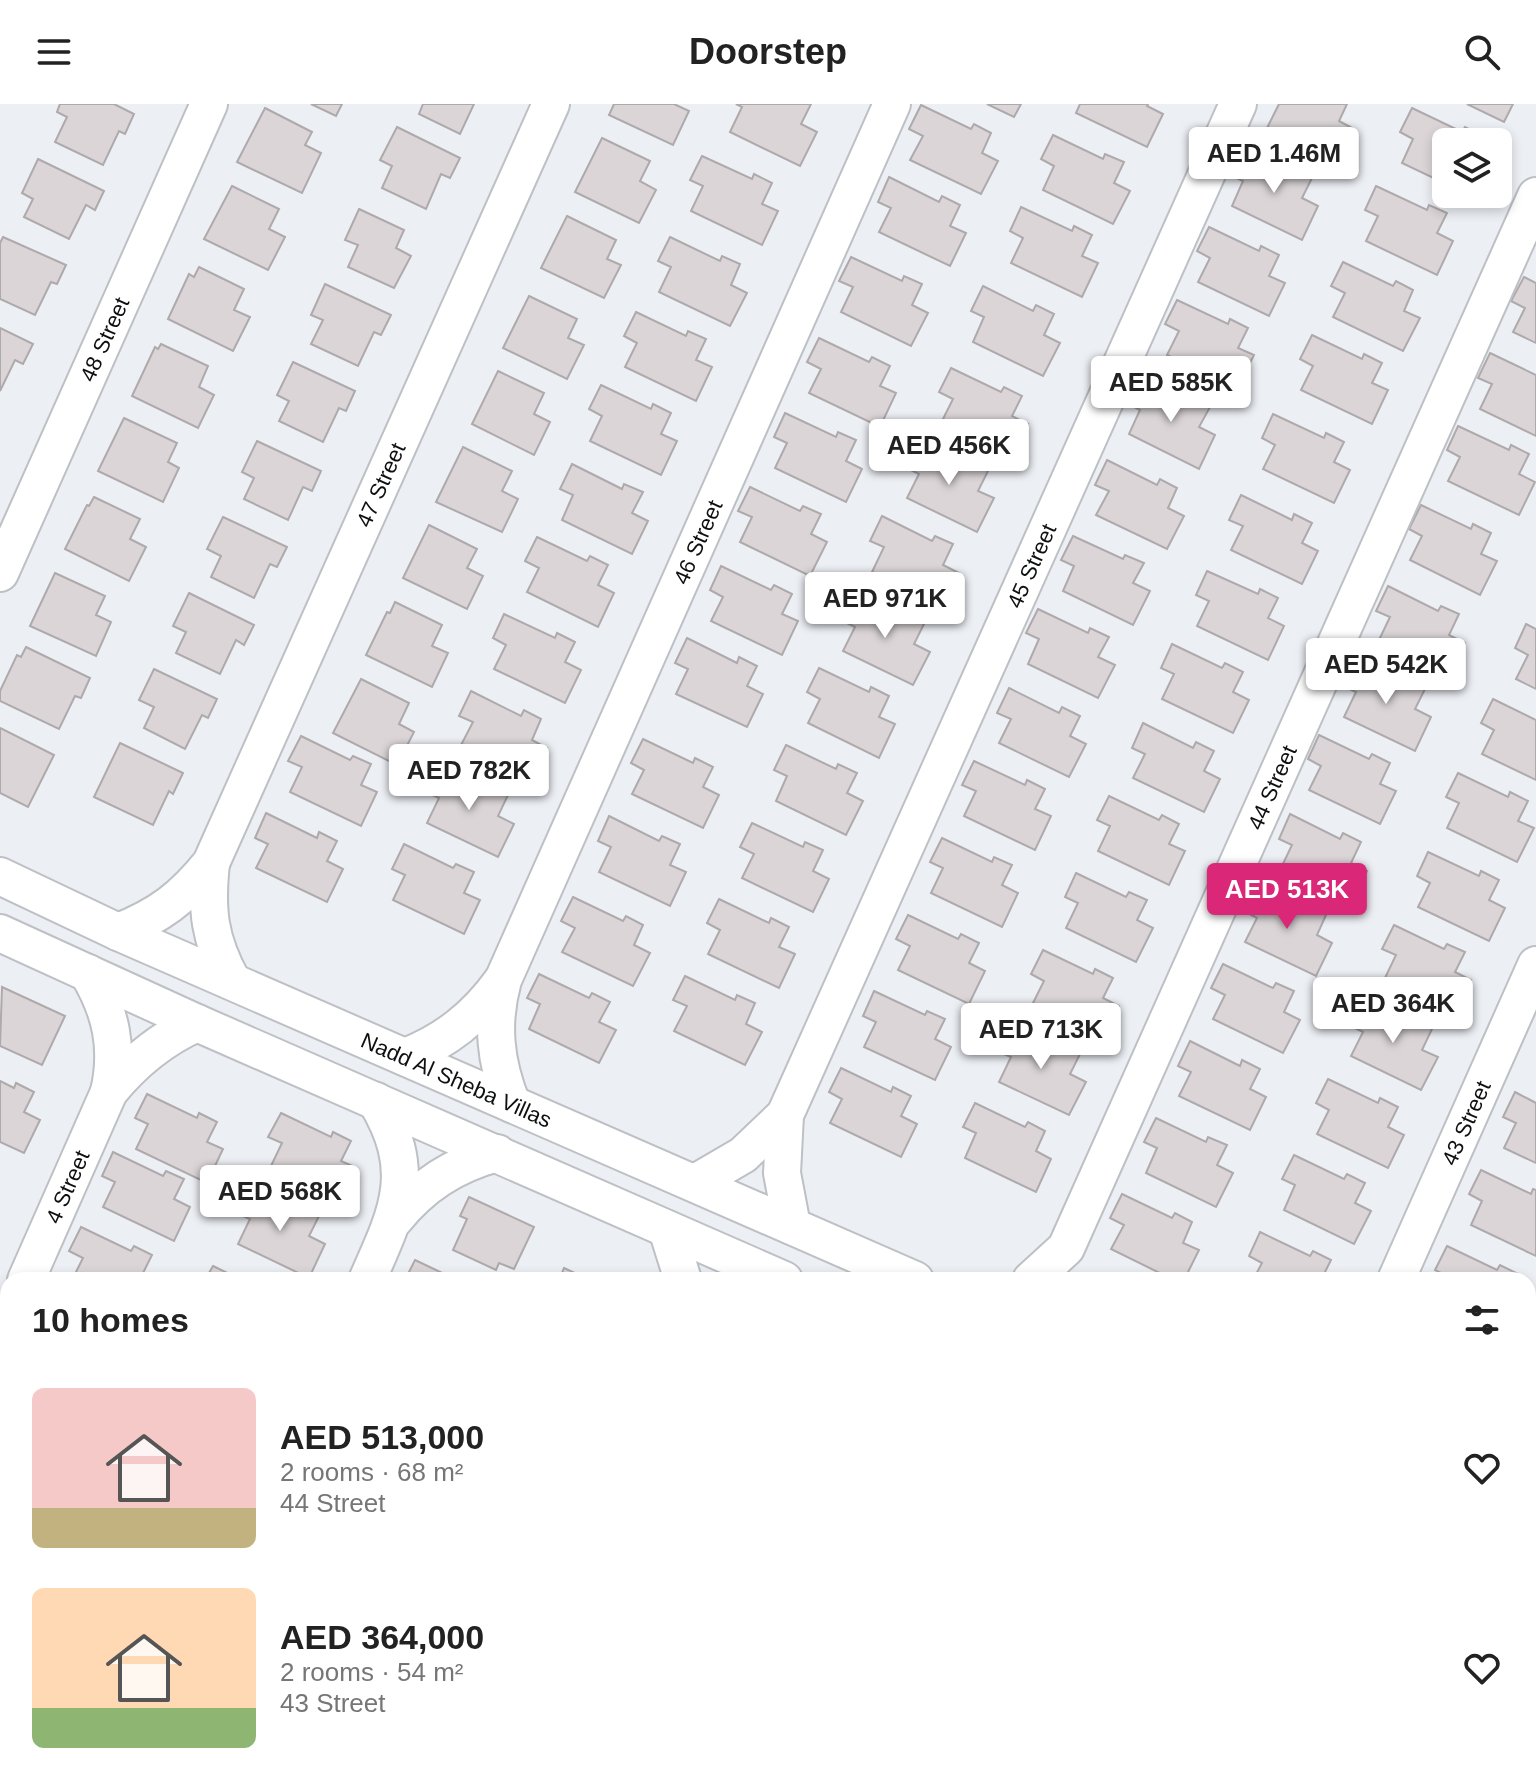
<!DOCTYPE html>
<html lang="en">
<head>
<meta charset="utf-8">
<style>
  body { margin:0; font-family:Arial,sans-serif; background:#f6f6f6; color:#222; height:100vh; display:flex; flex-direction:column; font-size:30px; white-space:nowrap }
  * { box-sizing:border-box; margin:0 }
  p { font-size:26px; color:#767676 }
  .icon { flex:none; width:44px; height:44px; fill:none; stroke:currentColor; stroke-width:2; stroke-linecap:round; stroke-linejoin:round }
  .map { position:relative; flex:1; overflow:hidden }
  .sheet { position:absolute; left:0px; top:1168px; width:1536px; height:512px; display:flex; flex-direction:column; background:#fff; border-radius:24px 24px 0 0; box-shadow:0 4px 12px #0003 }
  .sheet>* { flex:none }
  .controls { position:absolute; left:1432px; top:24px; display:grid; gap:16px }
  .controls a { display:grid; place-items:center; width:80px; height:80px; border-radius:12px; background:#fff; box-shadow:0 4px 12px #0003; font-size:40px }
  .price { position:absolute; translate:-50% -68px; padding:0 18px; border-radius:8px; background:#fff; color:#222; font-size:26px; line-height:52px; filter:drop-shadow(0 2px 4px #0008) }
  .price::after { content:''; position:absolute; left:50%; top:48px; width:24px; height:18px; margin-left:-12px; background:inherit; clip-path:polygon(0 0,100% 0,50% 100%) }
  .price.active { background:#db2777; color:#fff }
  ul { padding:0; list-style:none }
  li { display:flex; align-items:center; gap:24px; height:200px; padding:0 32px }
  li span { display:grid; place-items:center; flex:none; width:224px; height:160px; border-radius:12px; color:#555 }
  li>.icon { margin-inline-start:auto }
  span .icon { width:96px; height:96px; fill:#fffc; stroke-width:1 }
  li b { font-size:34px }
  h2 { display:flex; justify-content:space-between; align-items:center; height:96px; padding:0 32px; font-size:34px }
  header { display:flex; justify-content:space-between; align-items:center; height:104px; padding:0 32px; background:#fff; font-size:36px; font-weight:800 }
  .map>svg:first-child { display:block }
  .building { fill:#dbd5d7; stroke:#aea9ab; stroke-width:2 }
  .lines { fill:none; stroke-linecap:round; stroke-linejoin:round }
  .minor-casing { stroke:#bdc0c4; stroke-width:40 }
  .minor { stroke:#fff; stroke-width:36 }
  .labels { text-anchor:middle; stroke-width:7; stroke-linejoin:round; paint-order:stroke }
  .street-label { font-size:22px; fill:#0e0f10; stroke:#fbfcfe }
</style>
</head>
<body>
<header><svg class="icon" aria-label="menu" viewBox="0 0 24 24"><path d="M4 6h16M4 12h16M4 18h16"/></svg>Doorstep<svg class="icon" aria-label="search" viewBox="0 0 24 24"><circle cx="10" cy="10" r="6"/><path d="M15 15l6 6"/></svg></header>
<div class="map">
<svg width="1536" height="1680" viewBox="0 0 1536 1680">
  <rect width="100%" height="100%" fill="#eceff4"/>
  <g class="building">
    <polygon points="60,0 114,0 134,10 125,30 119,27 103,61 55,38 67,13 57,8"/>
    <polygon points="311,0 342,0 336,12"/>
    <polygon points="423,0 474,0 460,30 419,10"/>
    <polygon points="614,0 674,0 689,7 673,41 609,11"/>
    <polygon points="736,0 811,0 801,20 817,28 800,62 730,28 742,3"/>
    <polygon points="987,0 1021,0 1014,13"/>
    <polygon points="1080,0 1148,0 1147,2 1163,10 1147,43 1076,9"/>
    <polygon points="1279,0 1347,0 1339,17 1354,25 1338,58 1267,24"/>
    <polygon points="1467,0 1513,0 1504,18"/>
    <polygon points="921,1 971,25 974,20 991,29 982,49 998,57 981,90 910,56 923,32 909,25"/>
    <polygon points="265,4 312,28 305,41 321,49 302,89 237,58"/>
    <polygon points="1412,4 1462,28 1465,23 1483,32 1480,38 1446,38 1446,80 1402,59 1413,35 1400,28"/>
    <polygon points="397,23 460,54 450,74 441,70 426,105 382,84 392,62 380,56"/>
    <polygon points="1053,31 1103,55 1105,50 1124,58 1114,79 1130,87 1113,120 1043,86 1054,62 1041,55"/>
    <polygon points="602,34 650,57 640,77 656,86 639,119 575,88"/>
    <polygon points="1242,47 1292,71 1295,66 1312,74 1302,94 1318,102 1302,136 1232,102 1243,77 1230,71"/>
    <polygon points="702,52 752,75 754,70 772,79 762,100 778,107 762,141 691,107 703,82 690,76"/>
    <polygon points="38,55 104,87 95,106 86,101 69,135 24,113 33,95 22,89"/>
    <polygon points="889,73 939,98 942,92 960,101 950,122 966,129 950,162 879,128 891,104 878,98"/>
    <polygon points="232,82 279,105 269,125 285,133 268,166 204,135"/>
    <polygon points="1376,82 1427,106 1429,101 1447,109 1437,129 1453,137 1437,171 1366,137 1378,112 1365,106"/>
    <polygon points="1021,103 1072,127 1074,122 1092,131 1082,152 1098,159 1082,193 1011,159 1023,134 1010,127"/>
    <polygon points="359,105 404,126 396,144 411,152 394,184 348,163 358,141 345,136"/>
    <polygon points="567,112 616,136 607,155 621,161 604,194 541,164"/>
    <polygon points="1209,123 1259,147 1261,142 1279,151 1269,172 1285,179 1269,212 1198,178 1210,154 1197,147"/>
    <polygon points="3,133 66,161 57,180 51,178 35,211 0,195 0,139"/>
    <polygon points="670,133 720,157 722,152 740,160 731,181 747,189 730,222 659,188 671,163 658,157"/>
    <polygon points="851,153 902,177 904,172 922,180 912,201 928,209 911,242 841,208 853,183 839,177"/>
    <polygon points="1343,158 1393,182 1396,177 1413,186 1404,207 1420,214 1403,247 1333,213 1345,189 1331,182"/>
    <polygon points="199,163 244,185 234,206 250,213 233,247 168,215 189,170 194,173"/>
    <polygon points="1524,173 1536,179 1536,239 1513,228 1525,204 1511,197"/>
    <polygon points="325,180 391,211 381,231 374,228 358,262 311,240 323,216 311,211"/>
    <polygon points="983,182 1033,207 1036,201 1054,210 1044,231 1060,239 1043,272 973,238 984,213 971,207"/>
    <polygon points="529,192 577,215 568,234 584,241 567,275 503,244"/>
    <polygon points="1177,196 1228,220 1230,215 1248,224 1238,244 1254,251 1237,285 1167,251 1179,227 1165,220"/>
    <polygon points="636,208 686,232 688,227 706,235 696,256 712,263 696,297 625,263 637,239 624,232"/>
    <polygon points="0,224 33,240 23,260 15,256 0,287"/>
    <polygon points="1312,231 1362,255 1364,250 1382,259 1372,279 1388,286 1372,320 1301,286 1313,262 1300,255"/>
    <polygon points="819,234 869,258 872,253 890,262 880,282 896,289 880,323 809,289 821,265 807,258"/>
    <polygon points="161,240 208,262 199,283 214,291 198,324 132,292 155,243 158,245"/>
    <polygon points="1490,249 1536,271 1536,332 1480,305 1492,280 1478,274"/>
    <polygon points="293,258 355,287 346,307 339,304 323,338 279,317 289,297 277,291"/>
    <polygon points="951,264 1001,288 1004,283 1022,292 1012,312 1028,320 1012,353 941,319 953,295 939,288"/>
    <polygon points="498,267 544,289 534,310 550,318 534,351 472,320"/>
    <polygon points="1139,275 1189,299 1191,294 1210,303 1199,323 1215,331 1199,365 1129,330 1140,306 1127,299"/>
    <polygon points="601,281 651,305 653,300 671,309 661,330 677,337 661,371 590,337 602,312 589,305"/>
    <polygon points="785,309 836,333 838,328 856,336 846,357 862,365 846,398 775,364 787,339 774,333"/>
    <polygon points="1273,310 1324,334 1326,329 1344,338 1334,358 1350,366 1334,399 1263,365 1275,341 1262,334"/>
    <polygon points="124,314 177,339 168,358 179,364 163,398 98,367"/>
    <polygon points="1458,322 1509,346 1511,341 1529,350 1519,370 1535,378 1519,411 1448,377 1460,353 1447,346"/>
    <polygon points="257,337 321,367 312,387 303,383 288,416 244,395 254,374 242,368"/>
    <polygon points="917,339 968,363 970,358 988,367 978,387 994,394 977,428 907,394 919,370 905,363"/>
    <polygon points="463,343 512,367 502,387 518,395 502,428 436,398"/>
    <polygon points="1107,356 1157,381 1160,375 1177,384 1168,404 1184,412 1167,445 1096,411 1109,387 1095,381"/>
    <polygon points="572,360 622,385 624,380 643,388 632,409 648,417 632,450 562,416 573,391 560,385"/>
    <polygon points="750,383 800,407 803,402 821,410 811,430 827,438 810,472 740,438 752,413 738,407"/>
    <polygon points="1241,391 1292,416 1294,410 1312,419 1302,439 1318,447 1302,480 1231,446 1243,422 1229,416"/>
    <polygon points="94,393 140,415 130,435 146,443 129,477 65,445 87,401 89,402"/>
    <polygon points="1421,401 1471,425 1473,420 1491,429 1481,450 1497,457 1480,491 1410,456 1422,432 1409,425"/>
    <polygon points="882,412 932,437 935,432 953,440 943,461 959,469 942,502 872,468 884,443 870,437"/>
    <polygon points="223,413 287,443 277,463 270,460 254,494 211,473 221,452 207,445"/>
    <polygon points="429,421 477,445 467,464 483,472 467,505 403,474"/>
    <polygon points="1073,432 1123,455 1125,451 1144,459 1133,479 1150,487 1133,521 1063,487 1074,462 1061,456"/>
    <polygon points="537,433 587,457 590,452 608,461 598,481 614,489 598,523 527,488 539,464 525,457"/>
    <polygon points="721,462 771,486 774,481 792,490 782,510 798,517 782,551 711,517 723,493 710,486"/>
    <polygon points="1207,467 1258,490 1260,485 1278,494 1268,514 1284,522 1268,556 1197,522 1209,497 1196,491"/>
    <polygon points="55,469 105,492 96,511 111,518 96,552 30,522"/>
    <polygon points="1388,482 1438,507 1441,502 1459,510 1449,531 1465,539 1449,571 1378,538 1390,513 1376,507"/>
    <polygon points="189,489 254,521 244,541 236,536 220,570 176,549 186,528 173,522"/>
    <polygon points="853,492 903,516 906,511 924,520 914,540 930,548 913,581 843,547 855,523 841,516"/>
    <polygon points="395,498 442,521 432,542 448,549 432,583 366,551 387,508 390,509"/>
    <polygon points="1038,505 1088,529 1090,524 1109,533 1098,553 1115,561 1098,594 1028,560 1039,535 1026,529"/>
    <polygon points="504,510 555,534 557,529 575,538 565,558 581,566 565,599 494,565 506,541 493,534"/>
    <polygon points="1526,520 1536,525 1536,585 1516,575 1528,551 1515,544"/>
    <polygon points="687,534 737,559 739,553 757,562 747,582 763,590 747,623 676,590 688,565 675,559"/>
    <polygon points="1172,540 1222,564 1225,559 1243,568 1233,588 1249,596 1233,629 1162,595 1174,570 1161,564"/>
    <polygon points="26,543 90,574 81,594 75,592 59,625 0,597 0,587 17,551 21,553"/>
    <polygon points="1354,558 1405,582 1407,577 1425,585 1415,605 1431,613 1415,647 1344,613 1356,588 1343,582"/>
    <polygon points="819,564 869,588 871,583 889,592 879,613 895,620 879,654 808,619 820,595 807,588"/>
    <polygon points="154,565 217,595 208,614 202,611 185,645 144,624 154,603 139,596"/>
    <polygon points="361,575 409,599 399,620 414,628 397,661 333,629"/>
    <polygon points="1009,584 1059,609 1062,603 1080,612 1070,632 1086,640 1069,673 999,639 1011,615 997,609"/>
    <polygon points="471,587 521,612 524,606 541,615 532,636 547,644 531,677 460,643 473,618 459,612"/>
    <polygon points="1493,595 1536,616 1536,676 1482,650 1494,626 1481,619"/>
    <polygon points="1143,619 1193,644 1196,638 1214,647 1204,667 1220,675 1204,708 1133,674 1145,650 1132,644"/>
    <polygon points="0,624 54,651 28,703 0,689"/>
    <polygon points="1319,631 1369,655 1372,650 1390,659 1380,680 1396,687 1380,720 1309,686 1321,662 1308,655"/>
    <polygon points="301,632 350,656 353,652 371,660 361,681 377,688 361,722 290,688 302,663 288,657"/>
    <polygon points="643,635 693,659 695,654 713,663 703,683 719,691 703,724 632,690 644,666 631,659"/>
    <polygon points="120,639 183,669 173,690 169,687 153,721 94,693"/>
    <polygon points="786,641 836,665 838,660 857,669 847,689 863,697 846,731 776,697 787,672 774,666"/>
    <polygon points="974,657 1025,681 1027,676 1045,685 1035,705 1051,712 1035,746 964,712 976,687 962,681"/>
    <polygon points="437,664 488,688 490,683 508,691 498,712 514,720 498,753 427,719 439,694 426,688"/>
    <polygon points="1458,669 1508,693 1510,688 1528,697 1518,717 1534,724 1517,758 1447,724 1459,699 1446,693"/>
    <polygon points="1109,692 1159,716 1162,711 1179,720 1169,740 1185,747 1169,781 1098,747 1110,722 1097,716"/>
    <polygon points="266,709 317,734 319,728 337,737 327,757 343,765 327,798 256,764 268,740 255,734"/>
    <polygon points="1290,710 1340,735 1343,729 1361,738 1351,759 1367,767 1351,800 1280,766 1292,741 1279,735"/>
    <polygon points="609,712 659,737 662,732 680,740 670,761 686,768 670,802 599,768 611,743 598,737"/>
    <polygon points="752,719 803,743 805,738 823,746 813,767 829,775 813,808 742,774 754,750 740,743"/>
    <polygon points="942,734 992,758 994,753 1012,761 1002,781 1018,789 1002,823 931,789 943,764 930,758"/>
    <polygon points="404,740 453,764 456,760 474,768 464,789 480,796 464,830 393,796 405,771 392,765"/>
    <polygon points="1428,748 1479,772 1481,767 1499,776 1489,796 1505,804 1489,837 1418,803 1430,779 1417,772"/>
    <polygon points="1076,769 1126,793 1129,788 1147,796 1137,816 1153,824 1136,858 1066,824 1078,799 1065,793"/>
    <polygon points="1256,783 1306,807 1309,802 1326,811 1317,831 1332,839 1316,872 1245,838 1257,814 1244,807"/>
    <polygon points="573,793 623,817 626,812 643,821 634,841 650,849 633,882 562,848 575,824 561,817"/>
    <polygon points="719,795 769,819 771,814 789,823 779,843 795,850 779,884 708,850 720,826 707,819"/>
    <polygon points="908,811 958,835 961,830 979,839 969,859 985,867 969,900 898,866 910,842 896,835"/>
    <polygon points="1394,821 1444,845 1447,840 1465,848 1455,868 1471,876 1454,910 1384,876 1396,851 1382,845"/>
    <polygon points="1043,846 1093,870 1095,865 1113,874 1103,894 1119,902 1103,935 1032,901 1044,877 1031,870"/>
    <polygon points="1223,860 1273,884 1276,879 1294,887 1284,908 1300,916 1283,949 1213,915 1225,891 1211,884"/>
    <polygon points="539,870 589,894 592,889 610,898 599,918 616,926 599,959 529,925 540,900 527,894"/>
    <polygon points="685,872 735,896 737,891 755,899 746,920 762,928 745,961 674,927 687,902 673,896"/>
    <polygon points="2,883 65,912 42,961 0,942"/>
    <polygon points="874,887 925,911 927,907 945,915 935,935 951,943 935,976 864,943 876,918 863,912"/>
    <polygon points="1361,897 1412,921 1414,916 1432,925 1422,946 1438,953 1421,986 1351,952 1363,928 1349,921"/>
    <polygon points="1009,922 1059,946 1062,941 1080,950 1070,970 1086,978 1069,1011 999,978 1011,953 997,947"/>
    <polygon points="1190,937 1240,962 1242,956 1260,965 1250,985 1266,993 1250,1026 1179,992 1191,968 1178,962"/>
    <polygon points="841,964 891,988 893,983 911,992 901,1012 917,1020 901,1053 830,1019 842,995 829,988"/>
    <polygon points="1328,975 1378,999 1380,994 1398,1003 1388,1023 1404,1031 1388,1064 1317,1030 1329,1006 1316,999"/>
    <polygon points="0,977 14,984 16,979 34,988 24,1008 40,1016 24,1049 0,1038"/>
    <polygon points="1515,988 1536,999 1536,1059 1504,1044 1516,1019 1503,1013"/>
    <polygon points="147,990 197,1014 199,1009 217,1018 207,1038 223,1045 207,1079 136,1045 148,1020 135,1014"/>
    <polygon points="975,999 1025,1023 1028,1018 1045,1027 1036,1047 1051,1055 1036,1088 965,1054 976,1029 963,1023"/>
    <polygon points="281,1009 331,1033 333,1028 351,1037 341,1057 357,1064 340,1098 270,1064 282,1039 268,1033"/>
    <polygon points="1156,1014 1206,1038 1208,1033 1227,1041 1217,1061 1233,1069 1216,1103 1146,1069 1157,1044 1144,1038"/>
    <polygon points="113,1048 163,1072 166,1067 184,1075 174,1095 190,1103 174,1137 103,1103 115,1078 102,1072"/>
    <polygon points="1294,1051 1344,1075 1347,1070 1365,1079 1355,1099 1371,1107 1354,1140 1284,1106 1295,1081 1282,1075"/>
    <polygon points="1481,1066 1531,1090 1533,1085 1536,1086 1536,1152 1471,1121 1482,1097 1469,1090"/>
    <polygon points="248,1085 298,1109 301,1104 319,1112 309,1132 325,1140 309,1174 238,1140 250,1115 236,1109"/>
    <polygon points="1122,1090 1172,1114 1175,1109 1192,1118 1183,1139 1199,1146 1184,1176 1174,1176 1111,1145 1124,1121 1110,1114"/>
    <polygon points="469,1093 534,1123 514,1165 499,1159 496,1166 453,1146 467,1115 460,1112"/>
    <polygon points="81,1123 131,1147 134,1142 152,1151 142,1171 152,1176 72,1176 83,1154 69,1147"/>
    <polygon points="1260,1128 1310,1152 1313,1147 1331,1156 1321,1176 1253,1176 1262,1159 1249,1152"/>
    <polygon points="1447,1142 1497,1166 1500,1161 1518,1170 1515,1176 1447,1176 1449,1173 1435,1166"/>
    <polygon points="415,1156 457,1176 405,1176"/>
    <polygon points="213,1162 242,1176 205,1176"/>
    <polygon points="564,1164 590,1176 559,1176"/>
    <polygon points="0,1359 8,1363 8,1423 0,1419"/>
    <polygon points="0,1451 8,1455 8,1467 3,1477 8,1480 8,1508 3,1518 0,1517"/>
    <polygon points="8,1655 8,1672 76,1672 85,1676 83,1680 8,1680 0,1676 0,1671"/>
    <polygon points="202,1672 283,1672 288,1675 286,1680 214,1680"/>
    <polygon points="341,1672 427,1672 423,1680 357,1680"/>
    <polygon points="521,1672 545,1672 562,1680 517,1680"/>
    <polygon points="665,1672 691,1672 708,1680 661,1680"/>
    <polygon points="883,1672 950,1672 947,1680 879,1680"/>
    <polygon points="1024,1672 1092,1672 1088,1680 1020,1680"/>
    <polygon points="1238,1672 1314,1672 1310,1680 1247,1680 1236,1675"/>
  </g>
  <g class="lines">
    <defs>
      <g id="minor">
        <path id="s1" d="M0,469L209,0"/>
        <path d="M211,759C206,806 209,835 232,877"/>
        <path id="s2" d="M0,772L118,828L915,1176"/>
        <path id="s3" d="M118,828C159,812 183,794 211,759L551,0"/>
        <polyline points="0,829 197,919 784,1176"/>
        <path d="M405,953C446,937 476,913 502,877"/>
        <path d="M109,988C134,957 161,935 197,919"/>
        <path id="s4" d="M512,1000C495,958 491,919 503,876L892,0"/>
        <polyline points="695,1079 743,1051 785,1011"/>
        <path d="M394,1116C422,1081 454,1061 497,1049"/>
        <path id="s5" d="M792,1122L782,1069L785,1011L1238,0"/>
        <polyline points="667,1125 683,1176"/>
        <path id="s6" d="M26,1176L109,988C119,944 111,908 88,869"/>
        <path d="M367,1176C398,1107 418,1067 376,997"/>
        <path id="s7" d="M1031,1176L1066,1144L1536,92"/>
        <path id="s8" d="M1396,1176L1536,861"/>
        <polyline points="0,1234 8,1216"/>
        <polyline points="1528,1412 1536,1407"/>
        <polyline points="1528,1598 1536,1604"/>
        <polyline points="1528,1668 1536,1659"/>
        <polyline points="143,1680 147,1672"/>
        <polyline points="486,1680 489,1672"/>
        <polyline points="828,1680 831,1672"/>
        <polyline points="1170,1680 1174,1672"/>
      </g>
    </defs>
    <use href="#minor" class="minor-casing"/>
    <use href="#minor" class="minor"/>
  </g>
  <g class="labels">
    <g class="street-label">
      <text dy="8" stroke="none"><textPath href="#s1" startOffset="256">48 Street</textPath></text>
      <text dy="8" stroke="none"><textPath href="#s3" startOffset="532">47 Street</textPath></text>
      <text dy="8" stroke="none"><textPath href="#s4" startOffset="606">46 Street</textPath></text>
      <text dy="8" stroke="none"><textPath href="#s5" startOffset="714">45 Street</textPath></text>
      <text dy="8" stroke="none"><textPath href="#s7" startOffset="552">44 Street</textPath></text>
      <text dy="8" stroke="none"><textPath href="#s2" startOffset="500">Nadd Al Sheba Villas</textPath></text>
      <text dy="8" stroke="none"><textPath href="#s8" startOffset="172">43 Street</textPath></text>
      <text dy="8" stroke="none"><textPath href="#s6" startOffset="102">4 Street</textPath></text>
    </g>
  </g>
</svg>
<div class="controls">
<a><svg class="icon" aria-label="layers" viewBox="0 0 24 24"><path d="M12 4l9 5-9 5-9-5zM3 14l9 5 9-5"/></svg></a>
</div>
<b class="price" style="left:1274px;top:91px">AED 1.46M</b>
<b class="price" style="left:1171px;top:320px">AED 585K</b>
<b class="price" style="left:949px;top:383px">AED 456K</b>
<b class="price" style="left:885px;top:536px">AED 971K</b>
<b class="price" style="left:1386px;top:602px">AED 542K</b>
<b class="price" style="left:469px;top:708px">AED 782K</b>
<b class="price active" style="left:1287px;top:827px">AED 513K</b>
<b class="price" style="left:1393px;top:941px">AED 364K</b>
<b class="price" style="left:1041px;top:967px">AED 713K</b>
<b class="price" style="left:280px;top:1129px">AED 568K</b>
<section class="sheet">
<h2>10 homes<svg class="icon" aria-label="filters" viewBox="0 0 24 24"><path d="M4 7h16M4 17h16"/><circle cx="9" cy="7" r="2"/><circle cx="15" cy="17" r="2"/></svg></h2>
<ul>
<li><span style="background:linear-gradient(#f6c9c9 75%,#c2b280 0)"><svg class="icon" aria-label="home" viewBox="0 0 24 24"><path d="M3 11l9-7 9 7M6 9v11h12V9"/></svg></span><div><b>AED 513,000</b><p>2 rooms · 68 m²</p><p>44 Street</p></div><svg class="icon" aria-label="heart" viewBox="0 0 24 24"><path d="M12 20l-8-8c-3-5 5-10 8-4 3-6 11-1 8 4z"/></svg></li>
<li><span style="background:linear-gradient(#ffd9b3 75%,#8fb573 0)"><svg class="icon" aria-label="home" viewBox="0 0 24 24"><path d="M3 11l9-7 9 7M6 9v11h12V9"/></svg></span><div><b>AED 364,000</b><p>2 rooms · 54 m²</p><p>43 Street</p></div><svg class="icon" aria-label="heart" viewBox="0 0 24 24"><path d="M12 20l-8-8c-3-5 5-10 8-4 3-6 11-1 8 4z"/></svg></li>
</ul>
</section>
</div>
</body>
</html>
